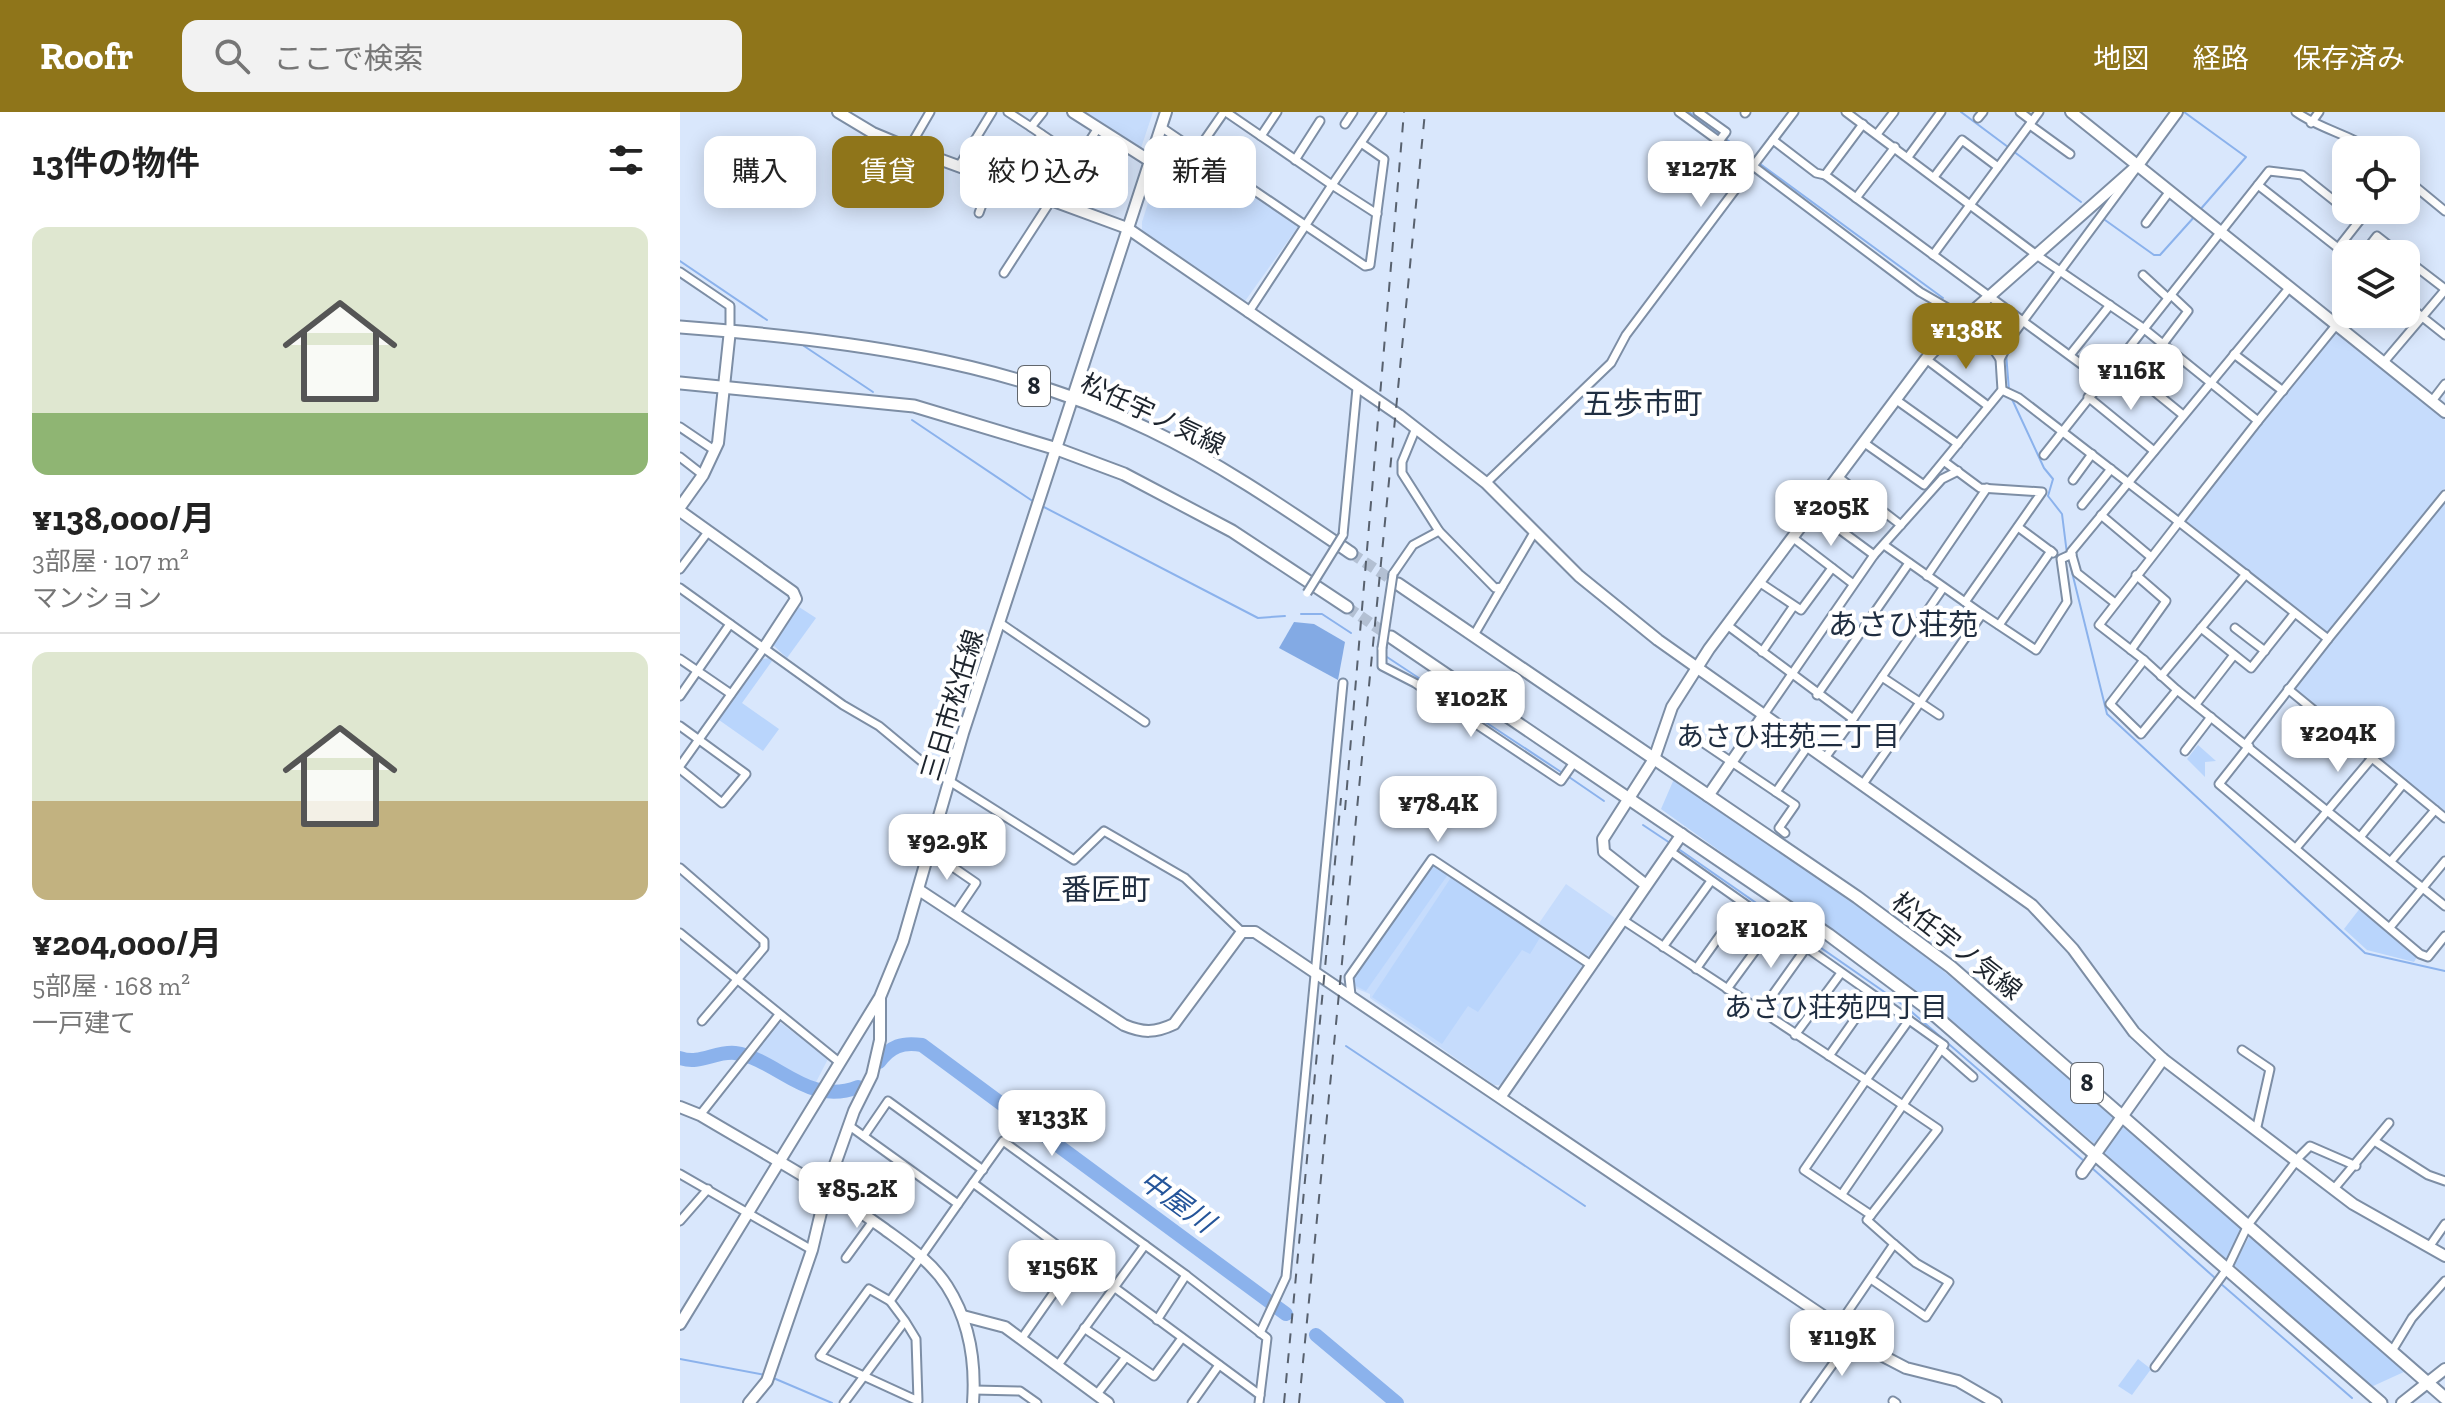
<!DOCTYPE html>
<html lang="ja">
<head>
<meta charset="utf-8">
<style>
  body { margin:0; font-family:"Zilla Slab","Noto Sans JP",serif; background:#f2f2f2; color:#222; height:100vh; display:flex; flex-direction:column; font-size:30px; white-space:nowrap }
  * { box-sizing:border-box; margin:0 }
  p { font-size:26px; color:#767676 }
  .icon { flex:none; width:44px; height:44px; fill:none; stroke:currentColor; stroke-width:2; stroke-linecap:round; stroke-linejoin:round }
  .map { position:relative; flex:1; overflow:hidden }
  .sheet { display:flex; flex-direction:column; background:#fff; width:680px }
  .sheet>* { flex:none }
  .top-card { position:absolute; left:24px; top:24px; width:760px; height:72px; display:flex; gap:16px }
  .fabs { position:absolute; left:1652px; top:24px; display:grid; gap:16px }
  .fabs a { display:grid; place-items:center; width:88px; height:88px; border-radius:16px; background:#fff; box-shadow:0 4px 20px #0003; font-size:40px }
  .price { position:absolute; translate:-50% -68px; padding:0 18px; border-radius:16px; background:#fff; color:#222; font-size:26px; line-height:52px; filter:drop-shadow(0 2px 4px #0008) }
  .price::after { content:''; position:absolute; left:50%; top:48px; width:24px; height:18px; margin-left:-12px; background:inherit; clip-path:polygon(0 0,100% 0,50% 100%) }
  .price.selected { background:#8f751a; color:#fff }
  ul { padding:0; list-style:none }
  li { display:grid; align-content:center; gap:16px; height:424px; padding:0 32px }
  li+li { border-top:2px solid #e0e0e0 }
  li span { display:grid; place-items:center; height:248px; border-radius:16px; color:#555 }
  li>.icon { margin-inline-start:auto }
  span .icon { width:144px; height:144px; fill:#fffc; stroke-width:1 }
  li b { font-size:34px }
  h2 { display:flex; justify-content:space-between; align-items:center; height:96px; padding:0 32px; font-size:34px }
  .pill { padding:0 28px; border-radius:16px; background:#fff; box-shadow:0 4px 20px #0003; font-size:28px; line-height:72px }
  .pill.selected { background:#8f751a; color:#fff }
  header { display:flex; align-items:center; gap:48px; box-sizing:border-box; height:112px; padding:0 40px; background:#8f751a; color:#fff }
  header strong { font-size:38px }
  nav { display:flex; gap:44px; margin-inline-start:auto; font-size:28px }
  .search { width:560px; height:72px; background:#f2f2f2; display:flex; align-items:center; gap:20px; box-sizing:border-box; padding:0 28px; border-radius:16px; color:#767676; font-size:30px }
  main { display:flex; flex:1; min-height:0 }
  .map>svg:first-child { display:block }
  .built { fill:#c6dcfc }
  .green { fill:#b9d5fc }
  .forest { fill:#83aae4 }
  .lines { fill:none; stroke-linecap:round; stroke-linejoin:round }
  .stream { stroke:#8bb2ec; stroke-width:2 }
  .river { stroke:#8bb2ec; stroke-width:14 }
  .primary-tunnel { stroke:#b3c0d3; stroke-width:11; stroke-dasharray:11 5.5; stroke-linecap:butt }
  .street-casing { stroke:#7d8ea5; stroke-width:11 }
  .secondary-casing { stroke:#7d8ea5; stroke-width:14 }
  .primary-casing { stroke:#7d8ea5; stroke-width:15 }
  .street { stroke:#fff; stroke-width:7 }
  .secondary { stroke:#fff; stroke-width:10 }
  .primary { stroke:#fff; stroke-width:11 }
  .rail { stroke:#58616e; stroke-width:2; stroke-dasharray:10 10; stroke-linecap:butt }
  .street-bridge-casing { stroke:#7d8ea5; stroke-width:11; stroke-linecap:butt }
  .street-bridge { stroke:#fff; stroke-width:7 }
  .labels { text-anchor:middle; stroke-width:8; stroke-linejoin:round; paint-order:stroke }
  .shield { fill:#fff; stroke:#61666c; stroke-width:2 }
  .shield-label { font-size:24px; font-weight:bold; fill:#1d242d }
  .street-label { font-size:26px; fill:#1d242d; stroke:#fff }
  .neighbourhood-label { font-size:28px; fill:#202e41; stroke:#fff }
  .water-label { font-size:28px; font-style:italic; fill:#25559a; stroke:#fff }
  .quarter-label { font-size:30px; fill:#202e41; stroke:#fff }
</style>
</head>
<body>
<header>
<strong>Roofr</strong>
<div class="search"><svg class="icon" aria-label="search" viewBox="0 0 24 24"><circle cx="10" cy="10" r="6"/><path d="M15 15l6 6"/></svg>ここで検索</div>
<nav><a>地図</a><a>経路</a><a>保存済み</a></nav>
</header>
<main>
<section class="sheet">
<h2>13件の物件<svg class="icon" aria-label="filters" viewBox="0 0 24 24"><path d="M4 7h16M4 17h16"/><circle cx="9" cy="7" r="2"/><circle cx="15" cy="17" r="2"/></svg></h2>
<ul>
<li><span style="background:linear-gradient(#dfe7d0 75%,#8fb573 0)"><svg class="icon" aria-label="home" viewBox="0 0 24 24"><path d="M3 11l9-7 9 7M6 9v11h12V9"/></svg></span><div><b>¥138,000/月</b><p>3部屋 · 107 m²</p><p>マンション</p></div></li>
<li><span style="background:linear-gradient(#dfe7d0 60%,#c2b280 0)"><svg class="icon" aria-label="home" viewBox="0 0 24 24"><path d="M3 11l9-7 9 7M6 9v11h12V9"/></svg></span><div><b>¥204,000/月</b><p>5部屋 · 168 m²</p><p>一戸建て</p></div></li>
</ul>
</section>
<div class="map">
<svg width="1765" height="1291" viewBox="0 0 1765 1291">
  <rect width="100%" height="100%" fill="#d9e7fc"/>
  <g class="built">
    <polygon points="404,0 473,0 461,36"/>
    <polygon points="489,25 620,112 563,192 462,119 462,110"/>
    <polygon points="1655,220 1765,308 1765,376 1647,522 1504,407"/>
    <polygon points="1765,391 1765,700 1614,577"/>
    <polygon points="753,751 855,817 886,772 935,806 825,970 819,973 814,973 690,886 690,882 672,875 673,866"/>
    <polygon points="101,911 148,947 134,974 73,942 96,912"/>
  </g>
  <g class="green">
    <polygon points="119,495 136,506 107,546 92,532"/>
    <polygon points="89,546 92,549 62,591 99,617 83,639 39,608 83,547"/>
    <polygon points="1518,633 1536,649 1525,650 1525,665 1507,647"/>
    <polygon points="994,667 1142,766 1229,830 1436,1004 1416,1033 1230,875 981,697"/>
    <polygon points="755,750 769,761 686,879 672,872 674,864"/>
    <polygon points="772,764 861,824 850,842 842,838 798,900 788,894 762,932 692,885"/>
    <polygon points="1681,795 1737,845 1734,850 1687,838 1664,817"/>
    <polygon points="1444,1011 1562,1115 1546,1148 1423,1040"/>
    <polygon points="1571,1121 1726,1259 1691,1275 1554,1153"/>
    <polygon points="1458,1247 1471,1257 1452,1283 1438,1274"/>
  </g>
  <polygon class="forest" points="614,510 634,512 665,530 658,568 599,536"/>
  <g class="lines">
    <g class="stream">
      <polyline points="1009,0 1040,23"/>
      <polyline points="1281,0 1328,35"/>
      <polyline points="1504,0 1566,45 1519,99"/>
      <polyline points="1046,27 1263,186"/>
      <polyline points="1333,39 1401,90"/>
      <polyline points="1425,108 1474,143 1480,143 1515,104"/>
      <polyline points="0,149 87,208"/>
      <polyline points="1309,218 1324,235"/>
      <polyline points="124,234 193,280"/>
      <polyline points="1326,241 1329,278"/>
      <polyline points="1331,285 1364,356 1373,367 1368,384 1382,402 1387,442"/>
      <polyline points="232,308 354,390"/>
      <polyline points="360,393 578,506 605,504"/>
      <polyline points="1389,448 1427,602 1685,841 1765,859"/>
      <polyline points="621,502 642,502 671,521"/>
      <polyline points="707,545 881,660"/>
      <polyline points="889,665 924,689"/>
      <polyline points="963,713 990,731"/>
      <polyline points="1000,738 1226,895 1404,1049"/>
      <polyline points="666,934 905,1094"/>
      <polyline points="1412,1056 1535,1166"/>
      <polyline points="1540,1171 1672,1286"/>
      <polyline points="0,1247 85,1263"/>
      <polyline points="91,1265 152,1291"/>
    </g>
    <g class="river">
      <path d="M0,946C20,953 35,939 55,941C98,947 127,995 178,975"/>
      <path d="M199,950C211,934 222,930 242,933L606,1202"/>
      <polyline points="636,1223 717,1291"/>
    </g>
    <g class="primary-tunnel">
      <polyline points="671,441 718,472"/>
      <polyline points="667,495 711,525"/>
    </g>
    <defs>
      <g id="street">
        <polyline points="328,0 351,15 363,0"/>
        <polyline points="546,0 581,24"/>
        <polyline points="999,0 1073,54 1114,0"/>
        <polyline points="1018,0 1046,20 1039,29"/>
        <polyline points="1166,0 1358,144 1463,216 1578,309 1499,410 1648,527 1566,632"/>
        <polyline points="1340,0 1352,9"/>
        <path d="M1616,0C1640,17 1668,22 1692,38"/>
        <polyline points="1065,1 1066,0"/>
        <polyline points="1298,6 1303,0"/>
        <polyline points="1631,11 1639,0"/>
        <polyline points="665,12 673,0"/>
        <polyline points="1183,12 1145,63 1401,252"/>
        <polyline points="1350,13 1390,42"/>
        <polyline points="351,15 398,47"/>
        <polyline points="481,15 685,154 690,153 704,47 681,31"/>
        <polyline points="1197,22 1214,0"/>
        <polyline points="1093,28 1136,61 1145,63"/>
        <polyline points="229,36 250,0"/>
        <polyline points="517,39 544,0"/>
        <polyline points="1228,45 1261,0"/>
        <polyline points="615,48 640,9"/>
        <polyline points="279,54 312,0"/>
        <polyline points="1254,65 1282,28 1318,55"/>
        <polyline points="1726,67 1765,99"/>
        <polyline points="336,73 361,22"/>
        <polyline points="1578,73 1658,136 1680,108 1667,98"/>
        <polyline points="1176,86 1215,35"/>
        <polyline points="299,101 312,65"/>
        <polyline points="697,102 652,73 702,0"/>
        <polyline points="1466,111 1490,79"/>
        <polyline points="1683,142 1697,124 1720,142"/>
        <polyline points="1253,143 1359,0"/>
        <polyline points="1726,147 1765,177"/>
        <polyline points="0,160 50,194 50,218"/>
        <polyline points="324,161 418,16"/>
        <polyline points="1463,163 1488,186"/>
        <polyline points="1726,192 1765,223"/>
        <polyline points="568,201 652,73 581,24 597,0"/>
        <polyline points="1483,232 1508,199 1491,183"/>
        <polyline points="1554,242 1603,279"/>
        <polyline points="1390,243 1430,193"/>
        <polyline points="1246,247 1308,294"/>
        <polyline points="1437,249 1503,303"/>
        <polyline points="1704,250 1765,178"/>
        <polyline points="1470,276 1496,243"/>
        <polyline points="1322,278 1339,286 1499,410 1419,513 1464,548 1430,592 1461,622 1497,578 1765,794"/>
        <polyline points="1408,285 1474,339"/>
        <polyline points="1215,287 1278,332"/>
        <polyline points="1752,289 1765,272"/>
        <polyline points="1578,309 1657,212"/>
        <polyline points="0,315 34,338"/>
        <polyline points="736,316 722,350 722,361 759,419 815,476 822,475 855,419"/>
        <polyline points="1183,330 1244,373 1322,278 1320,247 1335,220 1455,58"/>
        <polyline points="1364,343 1589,59 1622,63 1666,98"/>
        <polyline points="0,345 23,363"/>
        <polyline points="1265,350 1300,376 1362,380 1285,490"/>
        <polyline points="1157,364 1221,413"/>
        <polyline points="1393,368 1412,342"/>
        <polyline points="806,371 931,251 946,223 1073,54 1240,180 1285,206 1300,218 1320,247"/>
        <polyline points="1402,393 1431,357"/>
        <polyline points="1132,397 1194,443"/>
        <polyline points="1421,403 1471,445"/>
        <polyline points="1338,415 1373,441"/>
        <polyline points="663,423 677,276"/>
        <polyline points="1112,425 1172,471"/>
        <polyline points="0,457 28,420"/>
        <polyline points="713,462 733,433 759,419"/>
        <polyline points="1247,464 1307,376"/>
        <polyline points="1079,470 1121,498 1152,456"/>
        <polyline points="0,476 163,593 199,614 252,658 394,748 424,719 505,766 562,820"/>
        <polyline points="1435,491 1397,461 1391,440 1610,175"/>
        <polyline points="1302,502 1356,538 1387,490 1381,447 1392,442"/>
        <polyline points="320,511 465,610"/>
        <polyline points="1047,513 1173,607 1263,476"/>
        <polyline points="1319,513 1371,439"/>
        <polyline points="1521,516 1571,556 1614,502"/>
        <polyline points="1555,516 1585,539"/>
        <polyline points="794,523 822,475"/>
        <polyline points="1648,527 1765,383"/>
        <polyline points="702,536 702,554 735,571 881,669 895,649"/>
        <polyline points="1451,538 1486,489 1456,463"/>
        <polyline points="1082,540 1113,495"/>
        <polyline points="0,547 51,582"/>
        <polyline points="1464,548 1497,578"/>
        <polyline points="1481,564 1566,462"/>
        <polyline points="1202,565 1259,603"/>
        <polyline points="1608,577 1765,706"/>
        <polyline points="1137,583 1229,451"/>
        <polyline points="0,584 50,512"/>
        <polyline points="1516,592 1554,543"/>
        <polyline points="1083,604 1194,443 1262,367 1278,359"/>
        <polyline points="0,614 66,662 42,691 0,657"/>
        <polyline points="1025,632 1096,680 1128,634"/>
        <polyline points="1569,634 1539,672 1740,842 1748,845 1765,824"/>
        <polyline points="1505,639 1531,605"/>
        <polyline points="1145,646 1173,607"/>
        <polyline points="0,654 84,536"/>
        <polyline points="1183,672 1302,502 1204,433"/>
        <polyline points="1096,680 1115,693 1099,716 1105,721"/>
        <polyline points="1681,724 1723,672"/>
        <polyline points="1616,736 1692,646"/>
        <polyline points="990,739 1229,908 1186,968 1258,1017 1191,1103"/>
        <polyline points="251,740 296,771 275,802"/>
        <polyline points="1711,749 1755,698"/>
        <polyline points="0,756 84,829 84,836 22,909"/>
        <polyline points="943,808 1186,968 1124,1058 1191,1103 1187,1108 1214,1132 1158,1214"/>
        <polyline points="1711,814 1765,749"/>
        <polyline points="0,821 159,950"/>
        <polyline points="983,835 1031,769"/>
        <polyline points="1016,857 1063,791"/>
        <polyline points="1047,877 1094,813"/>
        <polyline points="671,883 669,865 752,747 911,853"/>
        <polyline points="1081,899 1126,836"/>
        <polyline points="1115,923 1161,861"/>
        <polyline points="1261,937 1293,965"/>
        <polyline points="1562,938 1590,957 1576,1019"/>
        <polyline points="1149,944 1192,883"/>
        <polyline points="20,1003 98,904"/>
        <polyline points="171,1015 278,1092 210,1189"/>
        <polyline points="184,1024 208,989 303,1058"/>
        <polyline points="1696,1030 1748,1063 1765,1069"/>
        <polyline points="0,1062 132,1138"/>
        <polyline points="293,1071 323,1029 465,1133"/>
        <polyline points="1653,1078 1709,1011"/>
        <polyline points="1162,1082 1264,933 1229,908"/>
        <polyline points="165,1089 188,1057"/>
        <polyline points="278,1092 293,1071 580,1283 579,1291"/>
        <polyline points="0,1109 28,1077"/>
        <polyline points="1749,1135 1765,1112"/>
        <polyline points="166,1146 193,1109"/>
        <polyline points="1191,1167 1246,1205 1269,1170 1236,1151 1214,1132"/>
        <polyline points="477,1208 506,1163 587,1226 580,1283"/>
        <polyline points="404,1216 474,1264 502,1226"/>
        <polyline points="580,1221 606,1165 663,571"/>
        <polyline points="342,1226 396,1149"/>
        <polyline points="1712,1239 1732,1206 1765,1169"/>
        <polyline points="378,1253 465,1133 506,1163"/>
        <polyline points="1475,1255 1547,1157 1568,1113 1620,1044 1630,1034 1676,1054"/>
        <polyline points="294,1278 340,1279 357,1291"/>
        <polyline points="417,1282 446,1245"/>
        <polyline points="1213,1289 1216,1291"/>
        <polyline points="164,1291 225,1209 210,1189 189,1177 140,1244 238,1289 236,1227 225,1209"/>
        <polyline points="512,1291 539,1253"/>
        <polyline points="1125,1291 1173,1224"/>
      </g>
      <g id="secondary">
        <polyline points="158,0 193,21 229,36 447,116 719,303 806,371 899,464 978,528 1352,793 1393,837 1454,920 1483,947 1673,1092 1765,1144"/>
        <polyline points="393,0 470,49"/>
        <polyline points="1391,0 1765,300"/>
        <polyline points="0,395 23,363 38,331 50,218"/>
        <polyline points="0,399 113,480 116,487 84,536"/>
        <polyline points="1028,684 1083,604"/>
        <polyline points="966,773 924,740 923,727 974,647 992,595 1029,537 1246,247 1285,206 1458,53 1497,0"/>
        <path d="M239,778L444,913C463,921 475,921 494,912L562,820H575L1201,1243L1226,1256L1278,1269L1316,1291"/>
        <polyline points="821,984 1002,722"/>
        <path d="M0,995L20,1003C82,1040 145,1074 203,1116C226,1133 251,1149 267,1174C290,1210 296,1249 293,1291"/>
        <polyline points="1402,1061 1483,947"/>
        <polyline points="283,1204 325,1215 428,1291"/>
        <polyline points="0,1212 200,885 223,829 283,621 486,0"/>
        <polyline points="69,1291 87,1269 132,1138 147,1075 174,999 192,963 200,928 200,886"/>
        <polyline points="1722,1291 1765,1257"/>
      </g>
      <g id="primary">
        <path d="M0,215C160,227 323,247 470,318C541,352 606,397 671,441"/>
        <polyline points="0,271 234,294 377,337 444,362 552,419 667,495"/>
        <polyline points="718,472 1177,785 1271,855 1765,1286"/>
        <polyline points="711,525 1149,823 1244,894 1701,1291"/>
      </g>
    </defs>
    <use href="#street" class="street-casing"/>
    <use href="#secondary" class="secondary-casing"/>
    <use href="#primary" class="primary-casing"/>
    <use href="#street" class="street"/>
    <use href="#secondary" class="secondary"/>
    <use href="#primary" class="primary"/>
    <g class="rail">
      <polyline points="665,698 724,0"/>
      <polyline points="604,1291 661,686"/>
      <polyline points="619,1291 745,0"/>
    </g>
    <defs>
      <g id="street-bridge">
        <polyline points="627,481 663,423"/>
        <polyline points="702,536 713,462"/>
      </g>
    </defs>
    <use href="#street-bridge" class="street-bridge-casing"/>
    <use href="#street-bridge" class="street-bridge"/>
  </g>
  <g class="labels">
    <g class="shield">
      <rect x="338" y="254" width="32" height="40" rx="6"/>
      <rect x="1391" y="951" width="32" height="40" rx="6"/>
    </g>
    <g class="shield-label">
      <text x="354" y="282">8</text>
      <text x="1407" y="979">8</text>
    </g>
    <g class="street-label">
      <text transform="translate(473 302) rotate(25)" y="9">松任宇ノ気線</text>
      <text transform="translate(272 593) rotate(-73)" y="9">三日市松任線</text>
      <text transform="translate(1277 834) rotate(38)" y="9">松任宇ノ気線</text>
    </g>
    <g class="neighbourhood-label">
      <text x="1108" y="634">あさひ荘苑三丁目</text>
      <text x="1156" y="905">あさひ荘苑四丁目</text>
    </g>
    <g class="water-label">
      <text transform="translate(497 1089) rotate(36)" y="10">中屋川</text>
    </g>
    <g class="quarter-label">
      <text x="963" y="302">五歩市町</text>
      <text x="1223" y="523">あさひ荘苑</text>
      <text x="426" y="788">番匠町</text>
    </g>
  </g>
</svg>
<div class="fabs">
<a><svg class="icon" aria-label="locate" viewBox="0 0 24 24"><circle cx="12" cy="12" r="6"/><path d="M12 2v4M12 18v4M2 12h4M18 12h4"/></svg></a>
<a><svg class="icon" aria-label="layers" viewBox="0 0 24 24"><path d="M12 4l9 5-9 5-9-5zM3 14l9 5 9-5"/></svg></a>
</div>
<b class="price" style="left:1021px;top:97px">¥127K</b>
<b class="price selected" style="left:1286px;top:259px">¥138K</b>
<b class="price" style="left:1451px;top:300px">¥116K</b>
<b class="price" style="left:1151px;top:436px">¥205K</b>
<b class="price" style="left:791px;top:627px">¥102K</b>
<b class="price" style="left:1658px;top:662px">¥204K</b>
<b class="price" style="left:758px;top:732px">¥78.4K</b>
<b class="price" style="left:267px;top:770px">¥92.9K</b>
<b class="price" style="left:1091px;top:858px">¥102K</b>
<b class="price" style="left:372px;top:1046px">¥133K</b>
<b class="price" style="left:177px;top:1118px">¥85.2K</b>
<b class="price" style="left:382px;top:1196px">¥156K</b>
<b class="price" style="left:1162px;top:1266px">¥119K</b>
<div class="top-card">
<a class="pill">購入</a>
<a class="pill selected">賃貸</a>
<a class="pill">絞り込み</a>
<a class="pill">新着</a>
</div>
</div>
</main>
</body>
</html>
